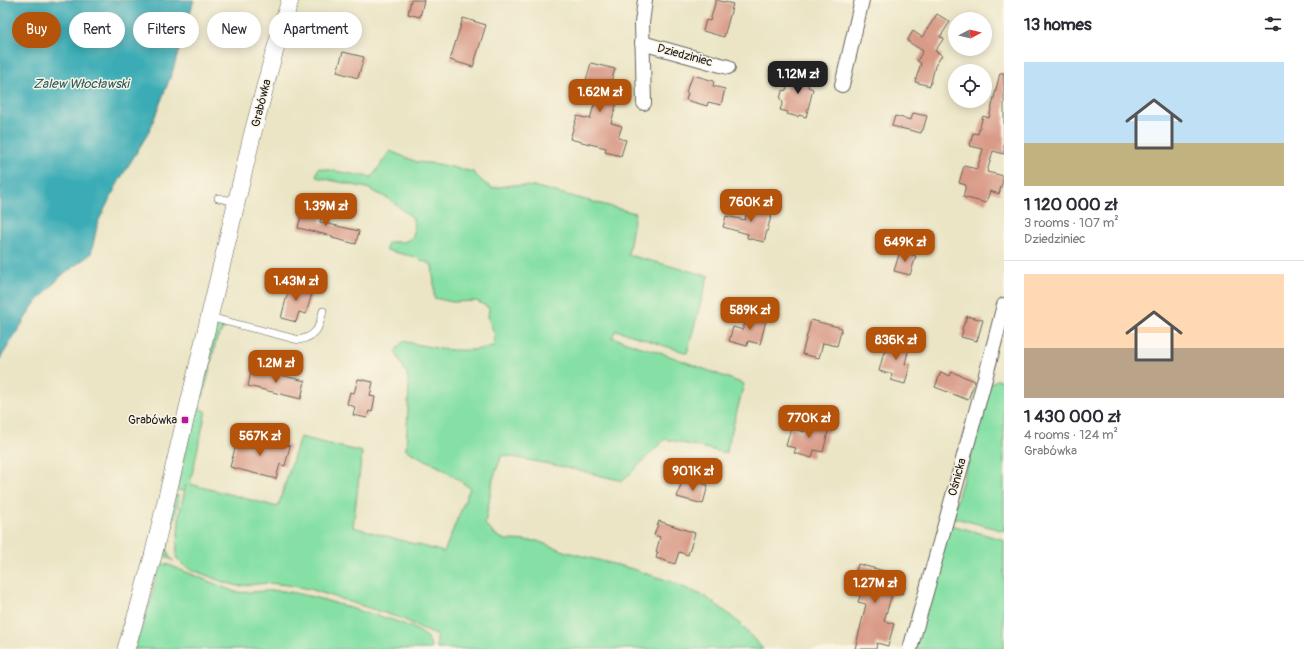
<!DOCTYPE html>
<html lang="en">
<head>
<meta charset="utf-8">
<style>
  body { margin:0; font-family:Pangolin,sans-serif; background:#f2f2f3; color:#2b2b33; height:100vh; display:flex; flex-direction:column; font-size:15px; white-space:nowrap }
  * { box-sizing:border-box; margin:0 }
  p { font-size:13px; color:#7c7c81 }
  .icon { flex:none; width:22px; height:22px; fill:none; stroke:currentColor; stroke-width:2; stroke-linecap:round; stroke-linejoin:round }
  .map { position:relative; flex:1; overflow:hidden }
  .side { display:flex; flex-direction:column; background:#fff; width:300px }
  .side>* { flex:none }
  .banner { position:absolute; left:12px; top:12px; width:380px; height:36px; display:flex; gap:8px }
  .needle { width:26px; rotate:83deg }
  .tools { position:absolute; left:948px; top:12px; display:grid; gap:8px }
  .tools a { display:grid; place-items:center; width:44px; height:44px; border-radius:50%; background:#fff; box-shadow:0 2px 10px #0003; font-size:20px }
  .price { position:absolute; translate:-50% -34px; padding:0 9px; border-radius:8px; background:#b45309; color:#fff; font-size:13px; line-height:26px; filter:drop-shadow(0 1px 2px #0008) }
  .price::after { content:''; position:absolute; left:50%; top:24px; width:12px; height:9px; margin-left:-6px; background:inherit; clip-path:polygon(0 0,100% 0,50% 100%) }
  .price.on { background:#222; color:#fff }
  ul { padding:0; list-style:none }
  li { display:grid; align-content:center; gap:8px; height:212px; padding:0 20px }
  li+li { border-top:1px solid #e1e1e2 }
  li span { display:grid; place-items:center; height:124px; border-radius:0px; color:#555 }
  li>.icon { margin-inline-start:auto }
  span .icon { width:72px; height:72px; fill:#fffc; stroke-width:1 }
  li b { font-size:17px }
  h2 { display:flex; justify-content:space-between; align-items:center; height:48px; padding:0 20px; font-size:17px }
  .tag { padding:0 14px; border-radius:18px; background:#fff; box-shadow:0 2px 10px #0003; font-size:14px; line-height:36px }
  .tag.on { background:#b45309; color:#fff }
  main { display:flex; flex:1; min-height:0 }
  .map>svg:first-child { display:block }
  .green { fill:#86e0a5; stroke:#517e60 }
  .water { fill:#3aacb5; stroke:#2b6468 }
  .building { fill:#d99b88 }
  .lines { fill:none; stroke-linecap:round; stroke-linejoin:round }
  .service-casing { stroke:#646258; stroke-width:8 }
  .minor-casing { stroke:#646258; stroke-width:16 }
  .tertiary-casing { stroke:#646258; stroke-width:18 }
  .service { stroke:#fff; stroke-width:7 }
  .minor { stroke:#fff; stroke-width:14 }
  .tertiary { stroke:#fff; stroke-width:17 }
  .poi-dot { fill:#b5179e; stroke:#fcf5e5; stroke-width:1.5 }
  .labels { text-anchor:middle; stroke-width:3; stroke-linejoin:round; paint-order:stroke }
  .street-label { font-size:12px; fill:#1c1c1c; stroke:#fcf5e5 }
  .poi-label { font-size:12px; fill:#1c1c1c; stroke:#fcf5e5; text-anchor:end }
  .water-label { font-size:13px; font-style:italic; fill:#2a5d61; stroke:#fcf5e5 }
</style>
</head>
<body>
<main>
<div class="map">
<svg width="1004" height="649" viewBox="0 0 1004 649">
  <rect width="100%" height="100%" fill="#fcf5e5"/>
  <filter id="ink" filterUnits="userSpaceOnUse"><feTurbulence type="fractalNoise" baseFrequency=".025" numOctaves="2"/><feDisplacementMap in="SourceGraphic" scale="8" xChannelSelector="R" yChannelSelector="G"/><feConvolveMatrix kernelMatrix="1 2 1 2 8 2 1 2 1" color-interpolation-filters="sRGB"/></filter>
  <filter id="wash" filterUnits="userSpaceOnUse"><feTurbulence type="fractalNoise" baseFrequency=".012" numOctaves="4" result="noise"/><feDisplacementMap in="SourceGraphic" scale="16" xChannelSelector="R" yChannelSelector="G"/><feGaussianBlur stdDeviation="0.9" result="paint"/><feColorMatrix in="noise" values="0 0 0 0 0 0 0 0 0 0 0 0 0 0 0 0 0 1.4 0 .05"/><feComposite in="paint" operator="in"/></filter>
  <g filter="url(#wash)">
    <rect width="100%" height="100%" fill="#ebe5c6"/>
    <g class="green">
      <path d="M390,151L417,162L438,164L473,172L484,183L492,188L512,185L537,187L635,213L628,255L709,276H708L687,353L616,330L612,337L638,346L659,352L744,384L726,453L665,439L623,481L564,467L502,455L493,479L485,524L494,534L505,540L537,541L567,552L629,568L666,580L704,596L721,608L738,622L763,649H437V636L403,619L310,589L288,585L267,583L238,586L223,582L188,568L182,564L176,557L180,511L186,485L182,491L176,490L196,408L206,411L190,484L278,507L300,437L362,452L353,527L444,552L470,488L443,469L406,450L409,387L407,374L395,352L403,341C432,348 463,355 493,346L495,335L488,318L489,308L477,301L452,302L434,298V284L432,265L415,257L386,250L388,242H404L412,238L414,232L413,218L389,199L367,188L316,177L318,168L357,175L372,177Z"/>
      <polygon points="217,323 225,325 216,341 203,397 199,394"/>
      <polygon points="996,380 1004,381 1004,531 952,517 990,385"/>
      <path d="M175,495L179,496L178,503L167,549L169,556L174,561C171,559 165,558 164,554C161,546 173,506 175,495Z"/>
      <polygon points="948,524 1004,540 1004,649 914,649"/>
      <path d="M163,564L169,565L235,592C251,594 267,589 283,591C310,595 335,603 360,611C376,615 417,625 427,638C430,641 431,645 431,649H134L151,599L157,570Z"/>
    </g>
    <polygon class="water" points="0,0 194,0 173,70 149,132 119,181 98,222 91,254 61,276 33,306 0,359"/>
    <g id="blocks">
      <g class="building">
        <polygon points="411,0 424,0 420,17 408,14"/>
        <polygon points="716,0 733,4 724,37 703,31 706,20 710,21"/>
        <polygon points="937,14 950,22 940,37 944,38 935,51 942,55 935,66 930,86 915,82 921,63 917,61 923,51 907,41 913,31 922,37"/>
        <polygon points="463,18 486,25 473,67 450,60"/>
        <polygon points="343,52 364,57 358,78 337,72"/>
        <polygon points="591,63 615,69 608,92 619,95 611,123 622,126 618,138 626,140 621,156 605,152 606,148 570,139 577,116 590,119 596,98 582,94"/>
        <polygon points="798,67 812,71 808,87 813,89 806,117 799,115 798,117 787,114 788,112 780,110 783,102 780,99 782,91 786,90 788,82 794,84"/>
        <polygon points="1000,73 1004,73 1004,154 993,151 987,172 1004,176 999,194 990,191 986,203 963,197 966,185 959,183 964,166 977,169 983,149 970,146 973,133 978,134 983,116 989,118"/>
        <polygon points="693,75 714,81 713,86 725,89 721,105 708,102 707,106 686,100 688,93 686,93 689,82 690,83"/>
        <polygon points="913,113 927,116 923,130 922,130 921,133 892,126 895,116 911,120"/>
        <polygon points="749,204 760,207 760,209 772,213 764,242 747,238 748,234 723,227 726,216 745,220"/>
        <polygon points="303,208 322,212 320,222 359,231 356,244 332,238 332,236 298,228"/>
        <polygon points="900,251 916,256 910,275 894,271"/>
        <polygon points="290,284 313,290 306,314 299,312 296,322 281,318"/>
        <polygon points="754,313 767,317 760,344 748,341 747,346 729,341 733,327 743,330 747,314 754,316"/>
        <polygon points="967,316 983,320 977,341 961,337 963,331 962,329"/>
        <polygon points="811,320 842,328 837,346 823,343 819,358 802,354"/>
        <polygon points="891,339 910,344 905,364 910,365 905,384 891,380 892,374 879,371 884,352 887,352"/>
        <polygon points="252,368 305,381 301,399 248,386"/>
        <polygon points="941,372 950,376 952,372 975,381 968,400 935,387"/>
        <polygon points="358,379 373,382 370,396 375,397 372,412 369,411 367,418 353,415 355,407 347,404 350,392 354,393"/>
        <polygon points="813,419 830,424 823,452 814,450 812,458 794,453 796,448 786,446 791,428 804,432 805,430 809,431"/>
        <polygon points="238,437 271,446 273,441 290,446 285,466 280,464 276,479 230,467"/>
        <polygon points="690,480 708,485 703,504 677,497 682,481 690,483"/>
        <polygon points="659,521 695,533 688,555 679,552 675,564 656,558 658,552 656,552 660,537 654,535"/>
        <polygon points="858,564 907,577 902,594 893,591 884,621 894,624 888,646 877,643 876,649 855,649 866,604 858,602 860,596 850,593"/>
      </g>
    </g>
  </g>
  <g filter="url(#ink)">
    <use href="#blocks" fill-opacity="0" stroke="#646258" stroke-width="1"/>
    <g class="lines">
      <defs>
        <g id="service">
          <polyline points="218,198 237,202"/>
          <path d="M209,317L299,340C317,336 319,328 323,311"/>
        </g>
        <g id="minor">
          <polyline points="642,43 728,67"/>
          <polyline points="842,85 862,0"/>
          <polyline points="644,103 642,23 645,0"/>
          <path d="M910,649C942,535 975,421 1004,305"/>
        </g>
        <polyline id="tertiary" points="126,649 138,610 153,556 252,136 271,64 290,0"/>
      </defs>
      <use href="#service" class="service-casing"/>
      <use href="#minor" class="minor-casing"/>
      <use href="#tertiary" class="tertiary-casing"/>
      <use href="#service" class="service"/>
      <use href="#minor" class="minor"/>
      <use href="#tertiary" class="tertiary"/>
    </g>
  </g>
  <rect class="poi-dot" x="181" y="416" width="8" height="8" rx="2"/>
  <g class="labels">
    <g class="street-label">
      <text transform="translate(685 55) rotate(15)" y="4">Dziedziniec</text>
      <text transform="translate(261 103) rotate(-76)" y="4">Grabówka</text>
      <text transform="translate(957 477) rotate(-75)" y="4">Ośnicka</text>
    </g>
    <g class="poi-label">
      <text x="177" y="424">Grabówka</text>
    </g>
    <g class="water-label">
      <text x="81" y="88">Zalew Włocławski</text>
    </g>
  </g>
</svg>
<div class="tools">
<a><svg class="needle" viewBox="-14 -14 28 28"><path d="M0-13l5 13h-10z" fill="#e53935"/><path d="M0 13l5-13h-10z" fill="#7c7c81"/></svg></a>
<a><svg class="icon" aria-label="locate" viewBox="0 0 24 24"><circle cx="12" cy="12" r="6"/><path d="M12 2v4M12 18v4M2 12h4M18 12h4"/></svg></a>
</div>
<b class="price on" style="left:798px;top:95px">1.12M zł</b>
<b class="price" style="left:600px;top:113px">1.62M zł</b>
<b class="price" style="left:751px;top:223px">760K zł</b>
<b class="price" style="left:326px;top:227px">1.39M zł</b>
<b class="price" style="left:905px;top:263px">649K zł</b>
<b class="price" style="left:296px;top:302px">1.43M zł</b>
<b class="price" style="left:750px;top:331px">589K zł</b>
<b class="price" style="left:896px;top:361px">836K zł</b>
<b class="price" style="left:276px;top:384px">1.2M zł</b>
<b class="price" style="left:809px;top:439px">770K zł</b>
<b class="price" style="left:260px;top:457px">567K zł</b>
<b class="price" style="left:693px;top:492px">901K zł</b>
<b class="price" style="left:875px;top:604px">1.27M zł</b>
<div class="banner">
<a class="tag on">Buy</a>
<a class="tag">Rent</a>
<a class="tag">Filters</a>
<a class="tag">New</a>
<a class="tag">Apartment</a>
</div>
</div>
<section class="side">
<h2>13 homes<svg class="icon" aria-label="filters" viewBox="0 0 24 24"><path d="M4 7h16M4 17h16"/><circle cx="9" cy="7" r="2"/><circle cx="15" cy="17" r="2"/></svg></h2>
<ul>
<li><span style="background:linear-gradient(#bfe0f5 65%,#c2b280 0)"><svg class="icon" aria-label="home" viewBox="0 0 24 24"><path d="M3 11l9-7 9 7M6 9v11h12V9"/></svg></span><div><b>1 120 000 zł</b><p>3 rooms · 107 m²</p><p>Dziedziniec</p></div></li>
<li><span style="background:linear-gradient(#ffd9b3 60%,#b9a48a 0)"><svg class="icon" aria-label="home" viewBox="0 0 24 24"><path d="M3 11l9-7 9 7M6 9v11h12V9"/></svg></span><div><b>1 430 000 zł</b><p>4 rooms · 124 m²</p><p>Grabówka</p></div></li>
</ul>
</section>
</main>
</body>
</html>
